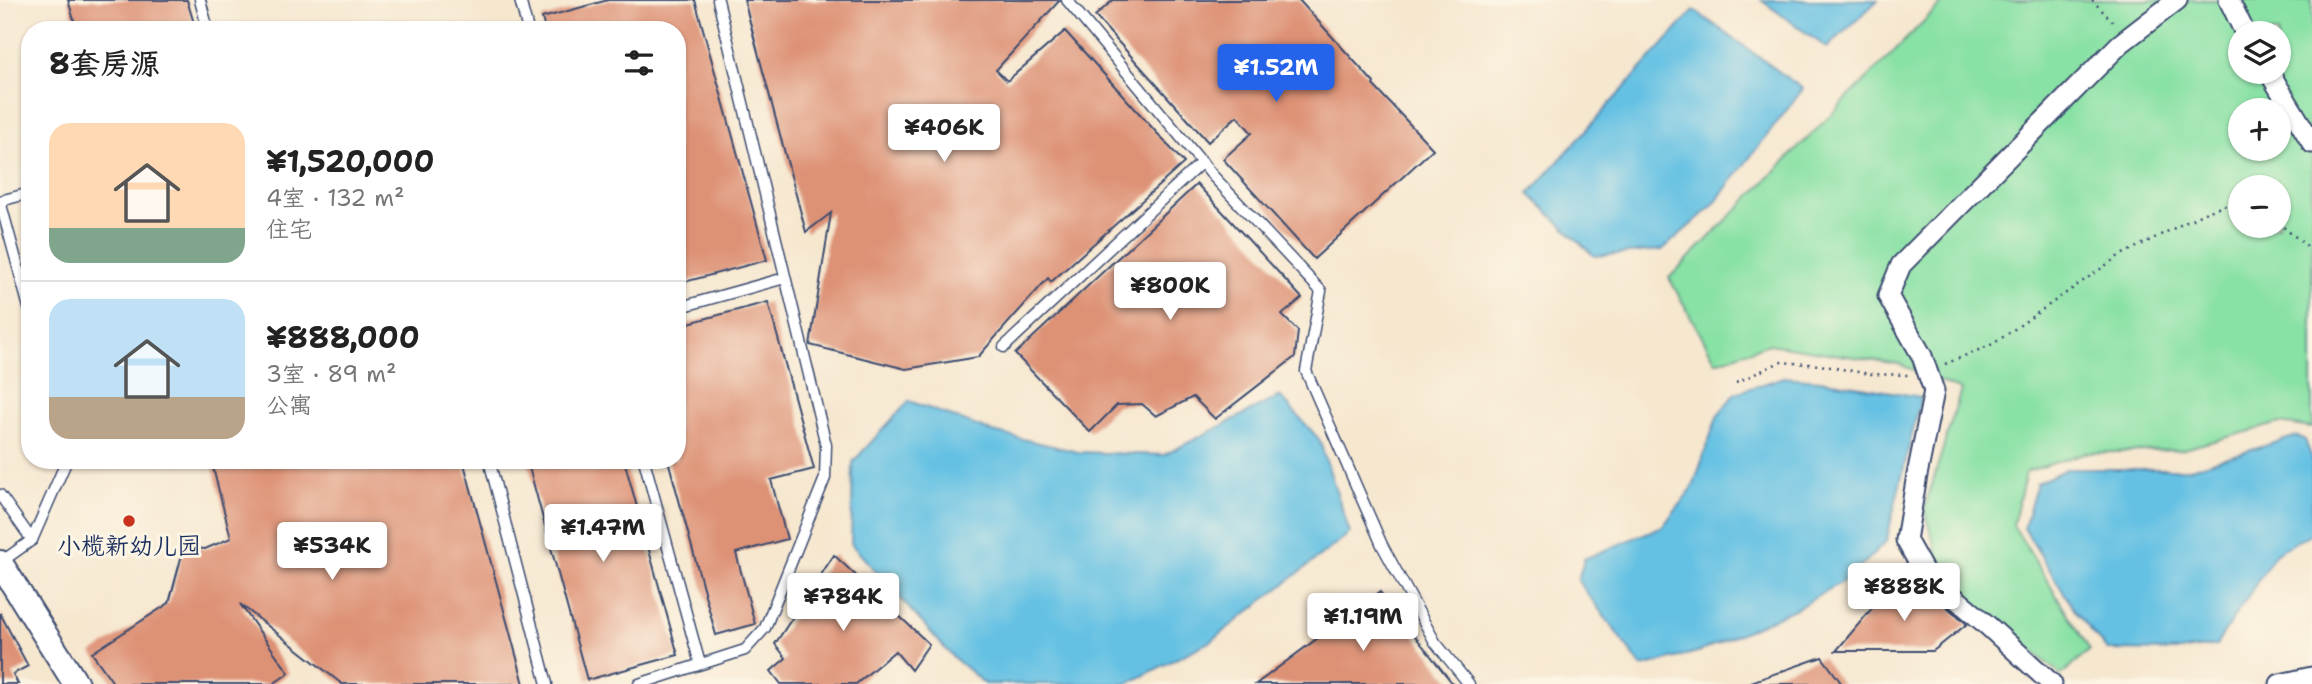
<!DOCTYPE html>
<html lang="zh">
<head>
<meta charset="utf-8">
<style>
  body { margin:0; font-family:"Shantell Sans","LXGW WenKai TC",sans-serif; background:#f2f2f2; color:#222; height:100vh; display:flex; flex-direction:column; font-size:26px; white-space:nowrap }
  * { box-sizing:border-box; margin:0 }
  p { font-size:23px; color:#767676 }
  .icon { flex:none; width:38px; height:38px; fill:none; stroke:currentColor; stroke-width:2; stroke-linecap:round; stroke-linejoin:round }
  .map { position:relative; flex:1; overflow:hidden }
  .sheet { position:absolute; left:21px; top:21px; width:665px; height:448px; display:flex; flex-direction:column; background:#fff; border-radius:28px; box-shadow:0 2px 5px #0004 }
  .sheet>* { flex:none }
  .tools { position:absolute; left:2228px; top:21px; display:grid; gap:14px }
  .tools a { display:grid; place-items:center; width:63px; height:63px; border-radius:50%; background:#fff; box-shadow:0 2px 5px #0004; font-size:35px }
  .price { position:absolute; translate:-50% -60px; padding:0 16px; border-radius:7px; background:#fff; color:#222; font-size:23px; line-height:46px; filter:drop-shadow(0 2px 4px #0008) }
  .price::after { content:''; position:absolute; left:50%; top:42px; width:21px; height:16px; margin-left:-10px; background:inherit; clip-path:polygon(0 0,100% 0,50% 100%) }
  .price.current { background:#2563eb; color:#fff }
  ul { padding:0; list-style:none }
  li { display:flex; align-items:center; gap:21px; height:175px; padding:0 28px }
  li+li { border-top:2px solid #e0e0e0 }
  li span { display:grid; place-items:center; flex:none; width:196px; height:140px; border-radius:21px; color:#555 }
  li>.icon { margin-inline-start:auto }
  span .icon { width:84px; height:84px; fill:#fffc; stroke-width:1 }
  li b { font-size:30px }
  h2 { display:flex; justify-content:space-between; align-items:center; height:84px; padding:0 28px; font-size:30px }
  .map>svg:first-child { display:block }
  .green { fill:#88e1a5; stroke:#528882; stroke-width:2; fill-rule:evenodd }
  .water { fill:#65c1e3; stroke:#4078a0; stroke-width:2 }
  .building { fill:#dd9175 }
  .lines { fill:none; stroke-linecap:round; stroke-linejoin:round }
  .service-casing { stroke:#3c4b6f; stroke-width:13 }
  .minor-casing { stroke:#3c4b6f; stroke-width:23 }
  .tertiary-casing { stroke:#3c4b6f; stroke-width:28 }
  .path { stroke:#3c4b6f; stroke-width:2.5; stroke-dasharray:2 5; stroke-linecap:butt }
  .service { stroke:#fff; stroke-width:10 }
  .minor { stroke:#fff; stroke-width:19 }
  .tertiary { stroke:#fff; stroke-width:24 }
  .poi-dot { fill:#c8321e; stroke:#fcf5e5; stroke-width:2.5 }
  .labels { text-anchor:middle; stroke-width:6; stroke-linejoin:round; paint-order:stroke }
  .poi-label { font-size:24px; fill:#1b2f5e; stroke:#fcf5e5 }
</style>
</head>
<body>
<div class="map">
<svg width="2312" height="684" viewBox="0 0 2312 684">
  <rect width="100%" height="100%" fill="#fcf5e5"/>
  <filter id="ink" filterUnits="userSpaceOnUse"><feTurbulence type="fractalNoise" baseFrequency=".0143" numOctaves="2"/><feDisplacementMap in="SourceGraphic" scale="14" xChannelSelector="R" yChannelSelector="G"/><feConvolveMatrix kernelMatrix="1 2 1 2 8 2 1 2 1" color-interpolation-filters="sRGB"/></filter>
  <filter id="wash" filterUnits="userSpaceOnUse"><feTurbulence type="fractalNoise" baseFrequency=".00686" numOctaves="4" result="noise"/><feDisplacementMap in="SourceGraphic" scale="28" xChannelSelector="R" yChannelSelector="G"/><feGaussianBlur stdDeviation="1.57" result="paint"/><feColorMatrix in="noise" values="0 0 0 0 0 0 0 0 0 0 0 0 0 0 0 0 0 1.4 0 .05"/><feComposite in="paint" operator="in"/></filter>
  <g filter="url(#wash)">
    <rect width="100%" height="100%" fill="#f6e7cf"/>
    <path class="green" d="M1945,0H2312V428L2280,423L2180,450L2084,453L2026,472L2013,525L2090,650L2061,675L1945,579L1924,510L1961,390L1899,364L1769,344L1716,362L1669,278ZM2240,33H2278V72H2240ZM2240,110H2278V149H2240ZM2240,187H2278V226H2240Z"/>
    <g class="water">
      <polygon points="1761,0 1878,0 1827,48"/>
      <polygon points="1694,10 1803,89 1712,206 1662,250 1594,256 1529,194"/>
      <polygon points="1784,377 1820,380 1921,397 1886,542 1850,577 1799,607 1701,651 1642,667 1578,581 1584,559 1663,526 1693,487 1717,417 1735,393"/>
      <polygon points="1280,396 1319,439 1350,533 1211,641 1127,684 985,684 953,657 851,544 853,462 909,401 993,432 1078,452 1164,455"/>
      <polygon points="2297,436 2305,440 2312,458 2312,533 2276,553 2216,645 2180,651 2107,650 2075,611 2024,528 2037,483 2066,469 2189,469"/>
    </g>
    <g id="blocks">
      <g class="building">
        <polygon points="68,0 187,0 196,30 77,30"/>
        <polygon points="608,0 695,0 767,260 677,284 677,30 545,30 542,18"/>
        <polygon points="744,0 1060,0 996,70 1007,81 1065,31 1184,163 1051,282 1048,278 978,357 906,369 810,345 831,213 806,232"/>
        <polygon points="1113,0 1299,0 1374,83 1373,85 1433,149 1314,259 1223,159 1252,133 1237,116 1208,142 1095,16"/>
        <polygon points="1197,184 1302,298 1282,315 1298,331 1295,357 1215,419 1193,397 1156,416 1142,404 1117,405 1090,432 1015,354"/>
        <polygon points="768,302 814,469 771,480 787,539 736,553 755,624 716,635 668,460 677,460 677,326"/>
        <polygon points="211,460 463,460 524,684 342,684 240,604 289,673 273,684 114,684 92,653 169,603 184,547 205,549 231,538"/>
        <polygon points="527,460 624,460 678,655 587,680"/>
        <polygon points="834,555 929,644 911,670 895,651 856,684 781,684 771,671 786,658 775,644"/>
        <polygon points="1899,576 1947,607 1967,624 1933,651 1836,651"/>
        <polygon points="1380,592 1453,684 1256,684"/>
        <polygon points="0,613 28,666 13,674 18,684 0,684"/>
        <polygon points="1822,657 1842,684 1752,684 1751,682"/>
      </g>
    </g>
  </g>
  <g filter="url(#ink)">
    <use href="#blocks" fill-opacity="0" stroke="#3c4b6f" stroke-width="2"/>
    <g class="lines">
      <defs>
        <g id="service">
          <polyline points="200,0 208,30"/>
          <polyline points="520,0 528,30"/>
          <polyline points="1067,0 1213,176 1321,291 1306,371 1382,545 1435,642 1469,684"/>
          <polyline points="0,201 30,311"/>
          <polyline points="0,201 30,193"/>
          <polyline points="677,308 785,278"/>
          <polyline points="1004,347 1202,162"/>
          <polyline points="489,460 547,684"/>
          <polyline points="644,460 700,664"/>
          <polyline points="0,495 32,540"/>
          <polyline points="1,562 32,540 67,460"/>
          <polyline points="639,684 745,650 765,628 825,478 826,445 718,0"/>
        </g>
        <g id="minor">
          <polyline points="2229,0 2245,33"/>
          <polyline points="2269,72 2312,143"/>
          <polyline points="2052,684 1986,624 1924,572 1906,540 1917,475 1934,391 1922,356 1888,296 1901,265 2120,44 2177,0"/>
          <polyline points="2280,684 2312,677"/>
        </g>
        <polyline id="tertiary" points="0,563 76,684"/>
      </defs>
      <use href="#service" class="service-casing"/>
      <use href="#minor" class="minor-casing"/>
      <use href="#tertiary" class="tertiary-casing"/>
      <g class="path">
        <polyline points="2092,0 2116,25"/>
        <polyline points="2278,223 2312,250"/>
        <polyline points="1945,364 1993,344 2119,256 2204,213 2240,200"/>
        <polyline points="1736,383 1780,362 1820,365 1869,374 1909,375"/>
      </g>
      <use href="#service" class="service"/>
      <use href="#minor" class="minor"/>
      <use href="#tertiary" class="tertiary"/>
    </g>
  </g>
  <circle class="poi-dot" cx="129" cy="521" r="7"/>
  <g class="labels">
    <g class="poi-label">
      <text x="129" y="554">小榄新幼儿园</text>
    </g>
  </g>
</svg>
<div class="tools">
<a><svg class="icon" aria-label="layers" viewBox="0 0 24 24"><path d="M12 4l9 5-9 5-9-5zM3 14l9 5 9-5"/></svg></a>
<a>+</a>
<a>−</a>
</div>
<b class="price current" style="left:1276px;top:104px">¥1.52M</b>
<b class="price" style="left:944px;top:164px">¥406K</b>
<b class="price" style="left:1170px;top:322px">¥800K</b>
<b class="price" style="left:603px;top:564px">¥1.47M</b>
<b class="price" style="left:332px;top:582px">¥534K</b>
<b class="price" style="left:1904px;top:623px">¥888K</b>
<b class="price" style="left:843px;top:633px">¥784K</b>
<b class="price" style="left:1363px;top:653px">¥1.19M</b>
<section class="sheet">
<h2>8套房源<svg class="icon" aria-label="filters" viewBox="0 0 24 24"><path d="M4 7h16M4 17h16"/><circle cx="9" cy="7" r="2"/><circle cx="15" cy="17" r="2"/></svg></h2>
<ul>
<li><span style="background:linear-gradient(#ffd9b3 75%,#7fa58c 0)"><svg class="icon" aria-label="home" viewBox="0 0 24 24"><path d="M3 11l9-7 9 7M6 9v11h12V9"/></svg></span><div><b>¥1,520,000</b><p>4室 · 132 m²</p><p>住宅</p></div></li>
<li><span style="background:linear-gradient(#bfe0f5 70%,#b9a48a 0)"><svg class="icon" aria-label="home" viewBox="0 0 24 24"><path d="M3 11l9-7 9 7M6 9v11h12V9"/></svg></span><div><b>¥888,000</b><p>3室 · 89 m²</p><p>公寓</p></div></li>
</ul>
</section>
</div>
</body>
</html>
